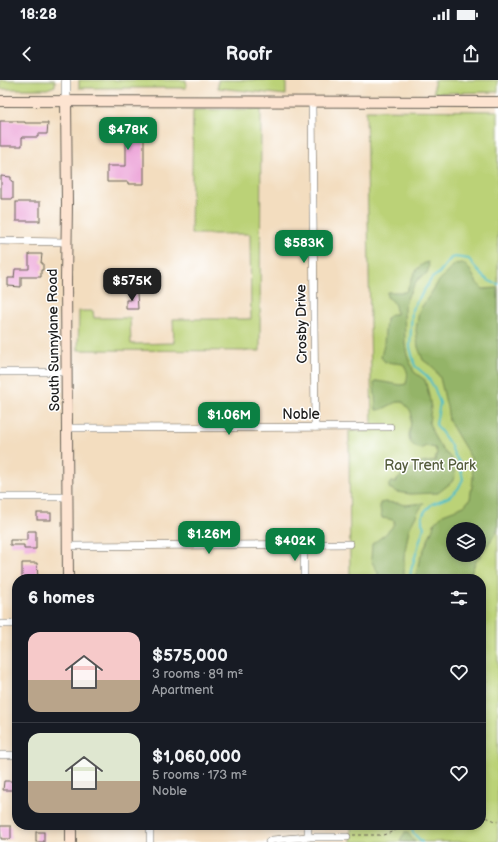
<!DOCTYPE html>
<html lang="en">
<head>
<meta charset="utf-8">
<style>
  body { margin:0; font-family:"Balsamiq Sans",sans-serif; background:#242831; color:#f1f3f6; height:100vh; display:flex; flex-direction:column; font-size:15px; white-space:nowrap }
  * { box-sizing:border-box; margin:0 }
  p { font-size:13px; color:#9ea1a6 }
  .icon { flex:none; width:22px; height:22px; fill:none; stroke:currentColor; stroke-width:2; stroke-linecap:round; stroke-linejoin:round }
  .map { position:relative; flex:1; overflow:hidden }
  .sheet { position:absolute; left:12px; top:494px; width:474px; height:256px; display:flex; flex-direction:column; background:#171b24; border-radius:16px; box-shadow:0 2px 6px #0003 }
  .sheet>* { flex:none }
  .controls { position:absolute; left:446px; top:442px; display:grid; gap:8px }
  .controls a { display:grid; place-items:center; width:40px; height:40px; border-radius:50%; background:#171b24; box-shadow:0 2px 6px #0003; font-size:20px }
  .price { position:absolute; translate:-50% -34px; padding:0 9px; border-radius:8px; background:#0b8043; color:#fff; font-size:13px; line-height:26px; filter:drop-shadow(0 1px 2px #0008) }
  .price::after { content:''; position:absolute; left:50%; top:24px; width:12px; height:9px; margin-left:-6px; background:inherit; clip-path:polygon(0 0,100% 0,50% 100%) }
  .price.active { background:#222; color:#fff }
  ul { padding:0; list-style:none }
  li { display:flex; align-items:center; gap:12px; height:100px; padding:0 16px }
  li+li { border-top:1px solid #363941 }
  li span { display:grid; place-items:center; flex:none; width:112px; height:80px; border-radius:12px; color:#555 }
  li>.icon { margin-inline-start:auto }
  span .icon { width:48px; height:48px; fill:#fffc; stroke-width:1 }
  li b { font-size:17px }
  h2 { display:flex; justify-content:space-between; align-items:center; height:48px; padding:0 16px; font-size:17px }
  .status { display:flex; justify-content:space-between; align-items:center; height:28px; padding:0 20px; background:#171b24; direction:ltr }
  .status svg { height:11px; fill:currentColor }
  header { display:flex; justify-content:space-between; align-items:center; height:52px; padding:0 16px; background:#171b24; font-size:18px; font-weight:600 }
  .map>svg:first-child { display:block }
  .green { fill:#bbd277; stroke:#6c774a; fill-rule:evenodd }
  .forest { fill:#94b468; stroke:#586842; fill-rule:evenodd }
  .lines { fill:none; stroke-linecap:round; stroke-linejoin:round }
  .stream { stroke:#50bec6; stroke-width:2 }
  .building { fill:#eeabdb }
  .minor-casing { stroke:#676055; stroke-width:8 }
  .tertiary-casing { stroke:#676055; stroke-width:10 }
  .secondary-casing { stroke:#676055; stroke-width:12 }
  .path { stroke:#676055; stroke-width:1; stroke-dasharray:3 3; stroke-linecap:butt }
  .minor { stroke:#fff; stroke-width:7 }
  .tertiary { stroke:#fff; stroke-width:9 }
  .secondary { stroke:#fde4d1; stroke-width:10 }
  .labels { text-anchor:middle; stroke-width:3; stroke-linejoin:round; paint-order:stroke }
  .street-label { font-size:14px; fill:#1c1c1c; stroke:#fff }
  .park-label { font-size:14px; fill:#545c3c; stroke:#fff }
</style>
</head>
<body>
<div class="status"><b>18:28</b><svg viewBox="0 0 49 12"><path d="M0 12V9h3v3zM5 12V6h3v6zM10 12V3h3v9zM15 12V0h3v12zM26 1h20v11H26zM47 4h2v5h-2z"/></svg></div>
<header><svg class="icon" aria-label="back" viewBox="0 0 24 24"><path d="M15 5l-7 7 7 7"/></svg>Roofr<svg class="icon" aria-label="share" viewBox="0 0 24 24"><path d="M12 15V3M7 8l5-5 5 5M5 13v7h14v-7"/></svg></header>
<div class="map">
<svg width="498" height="762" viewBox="0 0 498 762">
  <rect width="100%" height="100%" fill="#fff"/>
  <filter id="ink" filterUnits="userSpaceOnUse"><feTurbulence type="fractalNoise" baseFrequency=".025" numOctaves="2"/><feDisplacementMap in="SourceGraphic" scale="8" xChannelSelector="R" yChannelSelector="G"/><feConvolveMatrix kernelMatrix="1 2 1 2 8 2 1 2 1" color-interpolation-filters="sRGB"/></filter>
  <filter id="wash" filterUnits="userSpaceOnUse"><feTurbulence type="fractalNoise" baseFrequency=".012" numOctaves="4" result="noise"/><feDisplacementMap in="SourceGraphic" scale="16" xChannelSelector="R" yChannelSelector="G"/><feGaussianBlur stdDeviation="0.9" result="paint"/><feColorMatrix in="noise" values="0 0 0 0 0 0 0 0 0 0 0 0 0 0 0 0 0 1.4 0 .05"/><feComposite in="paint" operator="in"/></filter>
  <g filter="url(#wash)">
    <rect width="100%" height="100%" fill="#f3ddbf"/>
    <g class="green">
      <polygon points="0,0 55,0 55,6 47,9 0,9"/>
      <rect x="79" y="0" width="107" height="8"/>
      <polygon points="218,0 286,0 286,15 218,8"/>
      <polygon points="434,0 498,0 498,12 434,13"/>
      <polygon points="261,29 260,271 78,270 79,231 93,231 94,238 130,238 131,264 174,263 173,239 251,239 250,154 191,154 193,30"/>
      <path d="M366,30L498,31V762H351V745H481V499H350L349,351L372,350ZM453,449H479V475H453Z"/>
    </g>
    <g class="forest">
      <path d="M428,182L429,187L427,193L417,200L409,214L404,227L405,264L407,275L414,292L425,300L429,315L431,328L429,343L434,356L440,366L443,370L451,378L455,395L452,402L438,413L410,414L397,412L389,408V404L391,402H395L403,394L421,383L435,381L437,373L435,368L426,366L420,369C403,362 411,353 411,339C411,337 412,335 411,332C410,329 405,325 403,322C391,321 387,330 376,330L374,303L377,301L401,305L406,304C408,295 409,292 403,284L385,282L381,277L384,264L386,239L391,234H396C396,225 394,221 387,217V212H406C411,201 415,185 428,182Z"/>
      <path d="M463,183L470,190L477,203L483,209L498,208V450L475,483L469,499H415L419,481L431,453L435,442L443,434L464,426L470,419L473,398L471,378L449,341L447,327L440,298L434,288L423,280L418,267L416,250L419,231L439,201L455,184ZM453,449H479V475H453Z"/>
      <path d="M385,422L398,423L405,425L424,423L418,432L409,449L404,477V499H378V493L371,480L372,464C380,458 392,451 395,441L389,439L382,438L380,429V423Z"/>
      <polygon points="406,751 415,762 401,762 400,760"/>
    </g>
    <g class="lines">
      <g class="stream">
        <path d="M410,499L411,490L424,447L422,443V437L425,431L432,424L449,417L458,409L463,399L459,382L454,374L450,364L437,346L436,344L440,323L434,307L427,296L415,286L410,267L412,229L432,198L438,194L451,178L455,177L469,179C476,189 485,202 498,204"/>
        <polyline points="411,745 413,753 422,762"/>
      </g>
    </g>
    <g id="blocks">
      <g class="building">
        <polygon points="107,40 144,40 144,104 128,104 128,102 107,102 107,86 126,86 126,59 107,59"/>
        <polygon points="0,41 17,41 17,42 25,42 25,43 48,43 47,54 38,54 38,57 22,57 22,66 0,66"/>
        <polygon points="1,96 11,97 11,101 13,101 13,119 1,119"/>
        <rect x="16" y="122" width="24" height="19"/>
        <polygon points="29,174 42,174 41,183 43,183 43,190 41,190 41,197 21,197 21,207 8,206 8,198 14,198 15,189 29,189"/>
        <polygon points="130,213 137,213 138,229 126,229 126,220 131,220"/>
        <rect x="37" y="433" width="14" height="7"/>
        <polygon points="27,451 36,451 36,469 24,469 24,465 10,465 10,460 27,460"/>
        <polygon points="22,483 37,483 38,499 22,499"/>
        <polygon points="4,701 15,701 15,710 3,710"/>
        <polygon points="0,746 11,746 11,759 1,759"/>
        <rect x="36" y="752" width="8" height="10"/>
      </g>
    </g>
  </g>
  <g filter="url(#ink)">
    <use href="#blocks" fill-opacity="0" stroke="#676055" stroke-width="1"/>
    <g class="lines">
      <defs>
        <g id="minor">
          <polyline points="312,22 315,347"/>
          <polyline points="0,161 66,162"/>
          <polyline points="0,292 67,292"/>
          <polyline points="67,348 390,347"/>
          <polyline points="0,417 67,417"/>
          <polyline points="304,465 304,499"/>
          <polyline points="68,466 350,464"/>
          <polyline points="0,544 17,544"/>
          <polyline points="0,675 17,675"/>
          <polyline points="308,745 308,757"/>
          <polyline points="150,762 150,745"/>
          <polyline points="269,762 272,760 308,757 347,757"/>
        </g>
        <polyline id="tertiary" points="66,0 66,21"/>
        <g id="secondary">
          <polyline points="0,21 498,22"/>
          <polyline points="66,21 67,124 66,201 68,499"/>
          <polyline points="71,745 71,762"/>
        </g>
      </defs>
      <use href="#minor" class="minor-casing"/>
      <use href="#tertiary" class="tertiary-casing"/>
      <use href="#secondary" class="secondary-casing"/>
      <g class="path">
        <polyline points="481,735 498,742"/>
        <polyline points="353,755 383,755 389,753 407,745"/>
      </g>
      <use href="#minor" class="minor"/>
      <use href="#tertiary" class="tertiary"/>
      <use href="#secondary" class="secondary"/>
    </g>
  </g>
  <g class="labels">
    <g class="street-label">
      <text transform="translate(301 244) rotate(-91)" y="5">Crosby Drive</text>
      <text transform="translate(53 260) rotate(-91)" y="5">South Sunnylane Road</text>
      <text x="301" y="339">Noble</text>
    </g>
    <g class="park-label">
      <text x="430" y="390">Ray Trent Park</text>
    </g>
  </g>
</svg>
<div class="controls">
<a><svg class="icon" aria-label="layers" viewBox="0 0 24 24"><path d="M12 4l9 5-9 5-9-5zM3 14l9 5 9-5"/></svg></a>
</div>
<b class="price" style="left:128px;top:71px">$478K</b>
<b class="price" style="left:304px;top:184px">$583K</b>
<b class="price active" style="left:132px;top:222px">$575K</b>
<b class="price" style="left:229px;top:356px">$1.06M</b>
<b class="price" style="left:209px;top:475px">$1.26M</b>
<b class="price" style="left:295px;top:482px">$402K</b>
<section class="sheet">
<h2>6 homes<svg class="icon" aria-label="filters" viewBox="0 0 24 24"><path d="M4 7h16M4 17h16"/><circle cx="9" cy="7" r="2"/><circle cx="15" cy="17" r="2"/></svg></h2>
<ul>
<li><span style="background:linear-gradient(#f6c9c9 60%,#b9a48a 0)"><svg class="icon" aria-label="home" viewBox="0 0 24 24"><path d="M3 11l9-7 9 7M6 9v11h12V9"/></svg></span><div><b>$575,000</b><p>3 rooms · 89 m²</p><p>Apartment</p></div><svg class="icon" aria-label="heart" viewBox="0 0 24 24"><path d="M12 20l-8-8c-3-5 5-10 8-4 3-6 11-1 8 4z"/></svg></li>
<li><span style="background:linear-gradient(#dfe7d0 60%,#b9a48a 0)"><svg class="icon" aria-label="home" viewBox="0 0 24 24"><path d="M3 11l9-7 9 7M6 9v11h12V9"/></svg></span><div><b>$1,060,000</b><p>5 rooms · 173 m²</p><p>Noble</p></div><svg class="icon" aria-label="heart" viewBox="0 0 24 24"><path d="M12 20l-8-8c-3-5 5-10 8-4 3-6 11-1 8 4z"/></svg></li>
</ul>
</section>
</div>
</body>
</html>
